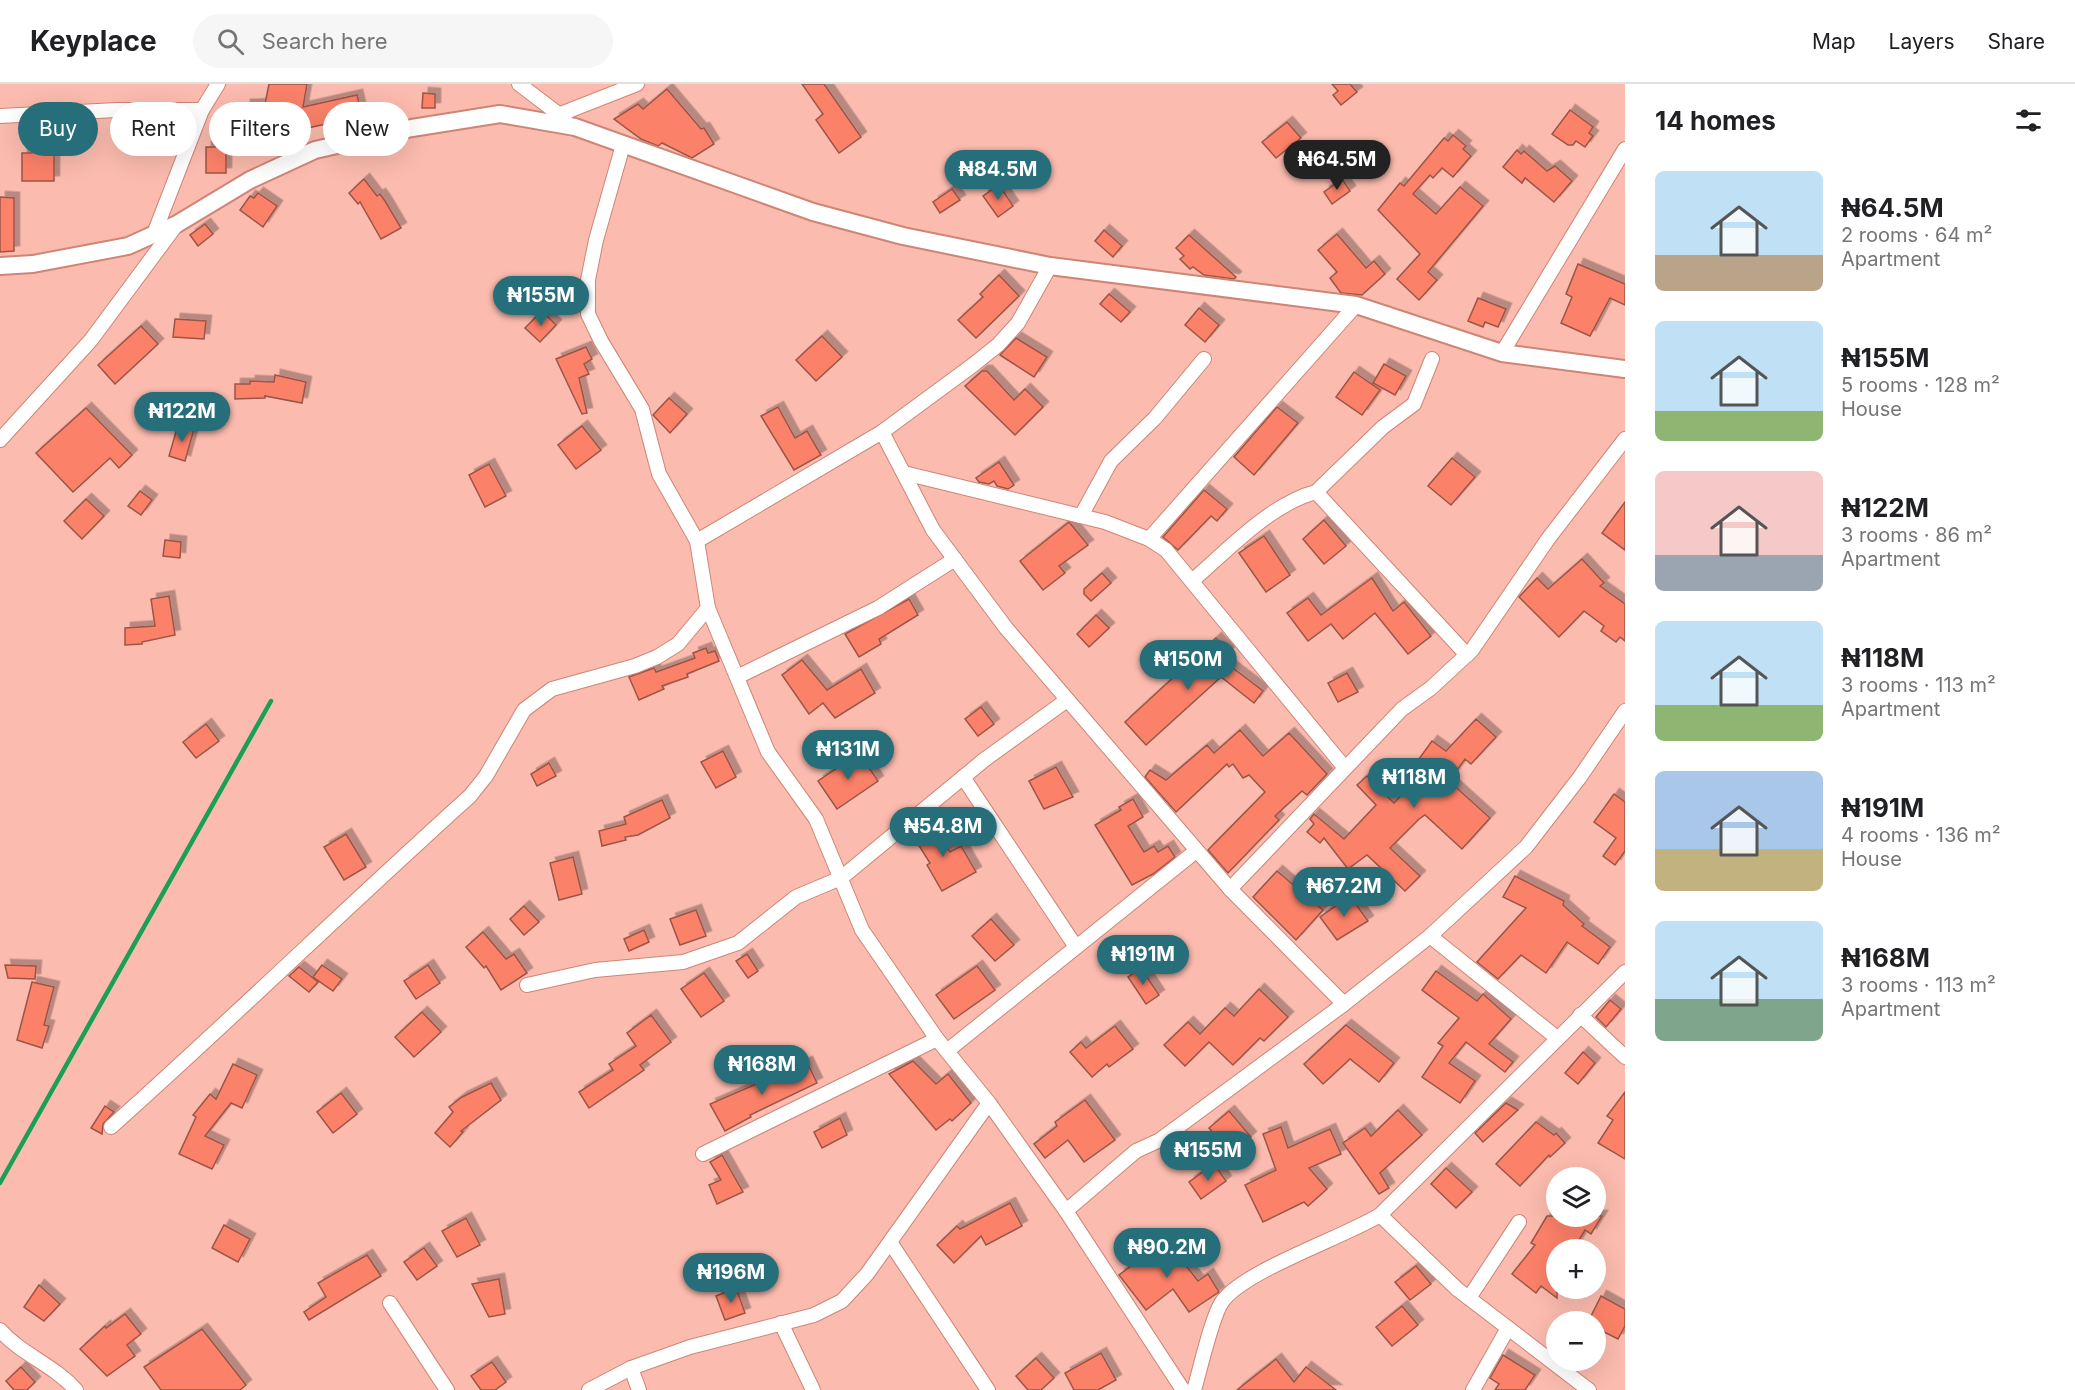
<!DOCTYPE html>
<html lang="en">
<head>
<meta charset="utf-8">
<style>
  body { margin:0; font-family:Inter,sans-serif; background:#f6f6f6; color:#202124; height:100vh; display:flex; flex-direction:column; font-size:22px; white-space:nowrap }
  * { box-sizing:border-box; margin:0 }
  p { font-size:20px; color:#757577 }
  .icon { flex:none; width:33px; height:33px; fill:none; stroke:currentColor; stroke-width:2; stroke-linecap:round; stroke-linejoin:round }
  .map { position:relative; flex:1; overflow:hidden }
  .sheet { display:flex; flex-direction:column; background:#fff; width:450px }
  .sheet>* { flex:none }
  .banner { position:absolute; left:18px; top:18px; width:570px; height:54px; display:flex; gap:12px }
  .fabs { position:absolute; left:1546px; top:1083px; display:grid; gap:12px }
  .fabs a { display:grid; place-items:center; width:60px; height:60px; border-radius:50%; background:#fff; box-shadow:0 6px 24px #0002; font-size:30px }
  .price { position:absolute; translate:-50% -51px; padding:0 14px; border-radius:21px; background:#276e7b; color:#fff; font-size:20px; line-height:39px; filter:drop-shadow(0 2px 3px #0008) }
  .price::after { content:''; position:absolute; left:50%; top:36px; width:18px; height:14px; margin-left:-9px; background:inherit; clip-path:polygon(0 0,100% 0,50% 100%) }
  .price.selected { background:#222; color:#fff }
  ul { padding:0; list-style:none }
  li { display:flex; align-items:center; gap:18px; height:150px; padding:0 30px }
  li span { display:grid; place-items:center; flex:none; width:168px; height:120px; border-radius:9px; color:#555 }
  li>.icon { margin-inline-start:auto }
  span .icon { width:72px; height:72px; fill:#fffc; stroke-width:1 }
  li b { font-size:26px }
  h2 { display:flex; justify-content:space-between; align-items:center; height:72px; padding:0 30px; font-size:26px }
  .tag { padding:0 21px; border-radius:27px; background:#fff; box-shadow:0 6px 24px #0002; font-size:21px; line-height:54px }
  .tag.selected { background:#276e7b; color:#fff }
  header { display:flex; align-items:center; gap:36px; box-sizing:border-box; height:84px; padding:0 30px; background:#fff; border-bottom:2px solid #e0e0e0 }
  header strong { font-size:28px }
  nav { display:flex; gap:33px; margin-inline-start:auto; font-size:21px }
  .search { width:420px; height:54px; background:#f6f6f6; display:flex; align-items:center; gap:15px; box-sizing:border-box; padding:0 21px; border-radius:33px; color:#757577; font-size:22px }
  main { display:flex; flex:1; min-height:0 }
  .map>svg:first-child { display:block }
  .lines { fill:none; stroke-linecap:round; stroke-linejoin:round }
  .stream { stroke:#1aa056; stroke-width:4.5 }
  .building { fill:#fc8169; stroke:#9a5547; stroke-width:1.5; filter:url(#shadow) }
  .minor-casing { stroke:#cf8575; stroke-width:16 }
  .tertiary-casing { stroke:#cf8575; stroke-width:20 }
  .minor { stroke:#fff; stroke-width:14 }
  .tertiary { stroke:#fff; stroke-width:16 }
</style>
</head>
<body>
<header>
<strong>Keyplace</strong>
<div class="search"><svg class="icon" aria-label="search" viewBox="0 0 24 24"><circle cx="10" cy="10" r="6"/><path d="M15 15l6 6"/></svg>Search here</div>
<nav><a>Map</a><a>Layers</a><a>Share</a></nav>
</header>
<main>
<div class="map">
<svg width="1625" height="1306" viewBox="0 0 1625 1306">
  <defs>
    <filter id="shadow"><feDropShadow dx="5.5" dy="-5.5" stdDeviation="0" flood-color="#0004"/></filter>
  </defs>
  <rect width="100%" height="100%" fill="#fbbbae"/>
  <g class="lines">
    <polyline class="stream" points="0,1099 271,617"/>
  </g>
  <g class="building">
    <polygon points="269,0 307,0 303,23 357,11 362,32 308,44 275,44 275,50 263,50 263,60 245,60 245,21 265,20"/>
    <polygon points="802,0 824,0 861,53 839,69 816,36 823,30"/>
    <polygon points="1332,0 1350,0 1357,8 1341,21 1333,11 1338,7"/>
    <polygon points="667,5 701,45 704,44 714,60 692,74 662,59 658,62 641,55 614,35 638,20 643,25"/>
    <polygon points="423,9 435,10 435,24 422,24"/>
    <polygon points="1570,26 1593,43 1589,49 1593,52 1585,63 1576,57 1573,61 1568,61 1552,50"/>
    <polygon points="1287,38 1301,54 1276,74 1262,58"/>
    <polygon points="1453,51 1466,62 1463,65 1471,72 1453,93 1442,84 1433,94 1430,91 1413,110 1436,130 1460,103 1483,122 1428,188 1437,196 1419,216 1397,195 1420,170 1378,126 1400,99 1404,102 1444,54 1448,57"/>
    <polygon points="32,62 45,62 46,70 54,70 54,97 22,97 22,69 32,69"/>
    <rect x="206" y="63" width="20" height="26"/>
    <polygon points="1517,66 1521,70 1524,67 1547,87 1555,82 1572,97 1554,118 1525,94 1522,99 1503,83"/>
    <polygon points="364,95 377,112 380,110 385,117 401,144 381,155 360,118 358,120 349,109"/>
    <polygon points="1342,95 1350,107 1332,120 1324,108"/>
    <polygon points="999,101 1013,122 998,133 983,112"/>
    <polygon points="952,105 960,116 940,129 933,118"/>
    <polygon points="258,109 277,122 263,143 240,126 250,112 254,114"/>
    <polygon points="0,113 14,114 14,167 0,168"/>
    <polygon points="205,140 213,150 198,162 190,151"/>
    <polygon points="1104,146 1122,162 1113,173 1095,157"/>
    <polygon points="1337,150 1366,184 1374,177 1385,190 1362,211 1341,209 1330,194 1337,188 1318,166"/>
    <polygon points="1189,151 1236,193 1234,195 1204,191 1193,183 1190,185 1180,175 1184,172 1176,164"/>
    <polygon points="1578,180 1625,200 1625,221 1610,214 1590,252 1561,239 1572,213 1566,210"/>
    <polygon points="999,191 1019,212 976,254 958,236 983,213 980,210"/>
    <polygon points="1109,210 1130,228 1121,238 1100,220"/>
    <polygon points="1478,214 1506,225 1498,243 1485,238 1483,243 1468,237"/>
    <polygon points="1199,224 1219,241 1205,258 1185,241"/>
    <polygon points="542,227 556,241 540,258 525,244"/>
    <polygon points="175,235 206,237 204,255 173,253"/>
    <polygon points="141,242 158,260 115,300 98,281"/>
    <polygon points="822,252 842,273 816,297 796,276"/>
    <polygon points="1016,254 1047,273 1034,293 1000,271"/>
    <polygon points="586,263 592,275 584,280 589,290 579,294 587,329 582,330 556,275"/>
    <polygon points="1384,280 1406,292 1395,311 1373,299"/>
    <polygon points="982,287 987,287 1014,316 1025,305 1043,323 1015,351 965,302"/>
    <polygon points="1354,288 1380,306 1362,331 1336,313"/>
    <polygon points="275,291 306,298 302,319 265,312 265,314 235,315 235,300 250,300 250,297 274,298"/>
    <polygon points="669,314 687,330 670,349 653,331"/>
    <polygon points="778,323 795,354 807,347 821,371 794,386 761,332"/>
    <polygon points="1277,323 1298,339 1254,391 1234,373"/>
    <polygon points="86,324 132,371 119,384 110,374 73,408 36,369"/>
    <polygon points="178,341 194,345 185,377 169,372"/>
    <polygon points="582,342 601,366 576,385 558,361"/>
    <polygon points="1452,374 1475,393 1451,421 1428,402"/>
    <polygon points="999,378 1014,401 1008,405 997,402 994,397 989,400 979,398 976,394"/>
    <polygon points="489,380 506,412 485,423 469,391"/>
    <polygon points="1204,406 1227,425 1217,437 1211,432 1178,466 1163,453"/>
    <polygon points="140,407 152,416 141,431 128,422"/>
    <polygon points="86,415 104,432 82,455 64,437"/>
    <polygon points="1625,418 1625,466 1602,449"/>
    <polygon points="1324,436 1346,462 1324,480 1303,455"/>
    <polygon points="1069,438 1088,461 1059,482 1065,489 1043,506 1020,477"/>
    <polygon points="1264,452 1290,491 1266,508 1239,469"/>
    <polygon points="165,456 181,458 180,474 163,472"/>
    <polygon points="1582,475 1604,499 1600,502 1625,520 1625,557 1620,553 1616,558 1601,547 1604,542 1584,527 1559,553 1519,513 1537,494 1548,505"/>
    <polygon points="1102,489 1111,499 1091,517 1084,510 1084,505"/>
    <polygon points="1372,494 1393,527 1404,518 1431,552 1408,570 1375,529 1343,555 1331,540 1308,557 1287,529 1308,514 1321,531"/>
    <polygon points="169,512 175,551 142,558 142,560 125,561 125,544 155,542 151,515"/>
    <polygon points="909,515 918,531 879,555 881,560 859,573 845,550"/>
    <polygon points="1096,531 1109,544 1089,563 1077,550"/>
    <polygon points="1216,554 1229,568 1221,575 1263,607 1254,619 1221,593 1146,661 1125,638"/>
    <polygon points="706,564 708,569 715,567 719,577 687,590 688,593 662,602 664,605 639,616 629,593 654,584 656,588 695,574 693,569"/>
    <polygon points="802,576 827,606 861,585 875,609 835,634 823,619 809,630 782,591"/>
    <polygon points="1347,589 1358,608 1338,618 1328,599"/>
    <polygon points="981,623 994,640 978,652 965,635"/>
    <polygon points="1476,635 1496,653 1471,680 1465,675 1449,697 1490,734 1462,765 1425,731 1419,735 1390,764 1420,792 1405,807 1367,771 1348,785 1324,754 1320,759 1307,748 1314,740 1310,735 1314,730 1344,755 1376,721 1357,701 1367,692 1394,719 1422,690 1413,683 1432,657 1446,667"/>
    <polygon points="206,640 219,657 196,674 183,658"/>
    <polygon points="1240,646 1263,672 1289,649 1327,690 1307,711 1302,707 1275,732 1279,736 1228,789 1208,766 1265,708 1249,691 1243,694 1233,680 1229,683 1227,680 1176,728 1145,693 1150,686 1166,696 1207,661 1214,669"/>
    <polygon points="723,667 736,693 716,704 701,678"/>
    <polygon points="859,669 878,697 837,725 818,697"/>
    <polygon points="549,679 556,692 537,702 531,690"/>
    <polygon points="1056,683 1073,713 1044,725 1029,697"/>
    <polygon points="1614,710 1625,718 1625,767 1615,781 1603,772 1616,754 1594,738"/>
    <polygon points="1133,715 1143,733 1128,742 1144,768 1154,762 1158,768 1168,762 1175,773 1153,790 1132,801 1095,741 1121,726 1119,723"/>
    <polygon points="662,716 670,734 638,751 625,753 626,756 602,762 599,747 626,740 624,733"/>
    <polygon points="930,737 950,768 961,762 976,788 942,807 927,781 930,779 911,749"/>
    <polygon points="346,750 366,783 344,796 324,763"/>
    <polygon points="573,773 582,810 559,816 550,779"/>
    <polygon points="1277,787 1323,826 1296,856 1253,813"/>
    <polygon points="1515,792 1564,817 1563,821 1584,840 1582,842 1610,863 1598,880 1567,858 1546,889 1521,871 1498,895 1477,878 1526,824 1503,813"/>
    <polygon points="1350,812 1368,837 1337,856 1320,833"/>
    <polygon points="524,822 539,838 524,851 510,835"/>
    <polygon points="696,826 706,852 680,861 670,835"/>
    <polygon points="991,835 1014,861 995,877 972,852"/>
    <polygon points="644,846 649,858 629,867 624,855"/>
    <polygon points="483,848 506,875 514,870 527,889 501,906 486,882 484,884 466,863"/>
    <polygon points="747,870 758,887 748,894 736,877"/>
    <polygon points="5,881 36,882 35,895 8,894"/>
    <polygon points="322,881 342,895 333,907 313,893"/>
    <polygon points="428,881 440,899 416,915 404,897"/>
    <polygon points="977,882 995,906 954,935 936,911"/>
    <polygon points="299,883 318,898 309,908 289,892"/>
    <polygon points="1141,884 1159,911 1146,920 1128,893"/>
    <polygon points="1436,887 1477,917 1483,910 1511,935 1489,960 1513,978 1505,988 1466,958 1449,979 1475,997 1460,1019 1422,993 1443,962 1438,959 1459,934 1422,906"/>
    <polygon points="704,889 724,917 701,933 681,905"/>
    <polygon points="32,898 54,903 44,941 49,942 42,964 17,956"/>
    <polygon points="1259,905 1288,933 1264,957 1260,954 1233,981 1209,958 1185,982 1164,961 1188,938 1200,950 1225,924 1234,932"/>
    <polygon points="1610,916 1621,925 1606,943 1596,933"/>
    <polygon points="422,928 441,948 414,973 395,953"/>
    <polygon points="651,931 671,958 640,981 644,986 589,1024 579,1008 613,986 609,980 636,962 627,949"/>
    <polygon points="1346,941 1394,979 1379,998 1350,975 1323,1000 1304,980"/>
    <polygon points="1115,942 1133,965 1109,983 1107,980 1092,993 1070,968 1081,958 1086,964"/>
    <polygon points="1583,968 1595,979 1578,1000 1565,989"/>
    <polygon points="913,977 936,1000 948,990 971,1019 952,1037 950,1035 936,1046 889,990"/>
    <polygon points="807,978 817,999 750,1031 751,1033 725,1047 710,1020"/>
    <polygon points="233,980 257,991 242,1024 231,1019 205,1052 224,1061 212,1085 179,1070 196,1033 193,1031 210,1010 216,1015"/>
    <polygon points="491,999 501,1016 461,1047 463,1048 450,1063 435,1049 453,1028 449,1023 462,1013"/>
    <polygon points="1625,1008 1625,1075 1598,1059 1613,1036 1607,1032"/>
    <polygon points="341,1009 357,1030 333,1049 317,1028"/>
    <polygon points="1085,1016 1115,1056 1084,1078 1068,1056 1045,1074 1034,1060 1057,1042 1055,1038"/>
    <polygon points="1506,1019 1518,1026 1483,1058 1475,1049"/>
    <polygon points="105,1022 114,1028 103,1040 102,1050 91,1044"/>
    <polygon points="1398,1026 1422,1051 1380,1089 1389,1104 1379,1110 1343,1059 1365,1044 1371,1052"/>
    <polygon points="1229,1027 1251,1053 1231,1070 1209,1044"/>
    <polygon points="840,1034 847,1051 822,1064 814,1048"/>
    <polygon points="1536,1038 1554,1051 1556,1049 1565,1059 1550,1073 1549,1071 1520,1102 1496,1080"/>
    <polygon points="1281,1043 1288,1064 1330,1045 1341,1070 1309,1084 1327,1105 1308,1122 1304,1118 1263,1138 1245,1101 1276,1086 1263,1050"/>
    <polygon points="722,1071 743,1108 717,1120 709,1101 721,1096 710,1078"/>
    <polygon points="1214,1080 1226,1097 1201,1115 1189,1098"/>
    <polygon points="1446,1084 1472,1108 1456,1124 1431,1100"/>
    <polygon points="1010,1119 1022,1142 986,1161 981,1152 954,1179 937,1161 957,1142 960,1145"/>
    <polygon points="1547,1132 1602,1132 1591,1150 1585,1146 1573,1166 1557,1166 1557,1214 1541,1202 1536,1209 1512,1190 1535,1161 1531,1159"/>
    <polygon points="466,1134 480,1161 457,1173 442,1147"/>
    <polygon points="224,1141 250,1155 238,1178 212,1164"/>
    <polygon points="1166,1156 1198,1197 1208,1190 1219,1208 1189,1228 1173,1205 1146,1226 1119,1191"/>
    <polygon points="424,1164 437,1182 417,1196 404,1178"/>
    <polygon points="367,1171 381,1192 309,1236 304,1228 326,1213 318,1199"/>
    <polygon points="1416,1182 1431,1200 1410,1216 1395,1198"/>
    <polygon points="499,1195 505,1230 489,1233 472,1200"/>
    <polygon points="39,1201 60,1220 44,1237 24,1223"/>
    <polygon points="736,1204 745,1229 725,1236 716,1212"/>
    <polygon points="1601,1212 1625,1225 1625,1242 1618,1255 1596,1244 1596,1238 1588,1238"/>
    <polygon points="1402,1222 1418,1241 1392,1262 1376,1243"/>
    <polygon points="125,1230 141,1250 127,1261 135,1272 107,1292 80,1265 105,1242 106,1244"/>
    <polygon points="202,1245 246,1301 240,1306 161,1306 144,1283"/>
    <polygon points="1101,1269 1116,1296 1098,1306 1074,1306 1065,1289"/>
    <polygon points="1503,1271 1535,1291 1525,1306 1495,1306 1499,1300 1490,1294"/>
    <polygon points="1036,1274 1054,1294 1041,1306 1028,1306 1016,1292"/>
    <polygon points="1276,1275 1294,1298 1306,1283 1336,1306 1237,1306"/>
    <polygon points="492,1278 506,1298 495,1306 481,1306 471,1292"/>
    <polygon points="21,1283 35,1298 27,1306 14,1306 6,1297"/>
  </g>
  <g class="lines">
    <defs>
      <g id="minor">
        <polyline points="519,0 565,35"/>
        <polyline points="558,31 637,0"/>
        <polyline points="0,32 117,26 202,26"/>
        <polyline points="623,61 596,156 588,196 588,230 601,257 642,325 659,390 697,457 708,524 768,668 816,735 862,846 937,955 989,1019 1066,1127 1183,1306"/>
        <polyline points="154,150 202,26 218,0"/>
        <polyline points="1502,269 1625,65"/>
        <polyline points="882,348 933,446 1006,544 1230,805 1344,920"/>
        <polyline points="0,356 91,256 177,140"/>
        <polyline points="904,389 1105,438 1149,455 1166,466 1345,684"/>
        <polyline points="1316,408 1467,571"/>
        <polyline points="1081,432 1111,377 1155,334 1204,275"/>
        <polyline points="1149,455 1356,221"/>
        <polyline points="697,457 882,348 973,281 998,261 1018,239 1050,182"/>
        <path d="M1192,497C1227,467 1270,420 1316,408L1383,343L1414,320L1432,275"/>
        <polyline points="737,593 878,524 955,475"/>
        <polyline points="963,693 1076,863"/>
        <polyline points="1230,805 1402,625 1431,604 1472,566 1548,455 1625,355"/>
        <polyline points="1430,852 1557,954"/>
        <polyline points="527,901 595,886 683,878 738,859 796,813 841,794 984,676 1067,616"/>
        <polyline points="1580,931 1625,973"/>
        <polyline points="947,967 1196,767"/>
        <path d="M111,1043C233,934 349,821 470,712L486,692L524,626L552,605L635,582L657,573L678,560L708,524"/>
        <polyline points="703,1070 937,955"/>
        <polyline points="1066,1127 1136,1067 1160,1056 1344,920 1430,852 1526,763 1580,693 1625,627"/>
        <polyline points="1380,1131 1457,1205 1589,1306"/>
        <polyline points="890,1158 988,1306"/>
        <polyline points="1469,1214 1519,1138"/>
        <polyline points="390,1219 447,1306"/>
        <polyline points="781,1239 813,1306"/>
        <path d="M0,1246C22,1271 54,1281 76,1306"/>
        <polyline points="631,1284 639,1306"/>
        <polyline points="589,1306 631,1284 690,1263 814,1231 842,1217 867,1190 989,1019"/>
        <path d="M1194,1306C1200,1286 1212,1232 1222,1218C1243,1187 1342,1154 1380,1131L1625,888"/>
        <polyline points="1473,1306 1508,1244"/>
      </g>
      <polyline id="tertiary" points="0,182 33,180 128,162 177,140 250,96 315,66 412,44 500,30 575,43 813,128 903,152 1050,182 1356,221 1502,269 1625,285"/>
    </defs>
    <use href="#minor" class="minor-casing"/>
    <use href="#tertiary" class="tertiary-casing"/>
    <use href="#minor" class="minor"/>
    <use href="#tertiary" class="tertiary"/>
  </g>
</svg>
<div class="fabs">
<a><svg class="icon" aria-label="layers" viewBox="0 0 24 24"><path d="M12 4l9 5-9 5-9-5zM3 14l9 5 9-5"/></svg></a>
<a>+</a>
<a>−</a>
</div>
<b class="price selected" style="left:1337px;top:107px">₦64.5M</b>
<b class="price" style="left:998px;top:117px">₦84.5M</b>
<b class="price" style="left:541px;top:243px">₦155M</b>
<b class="price" style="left:182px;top:359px">₦122M</b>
<b class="price" style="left:1188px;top:607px">₦150M</b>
<b class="price" style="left:848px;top:697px">₦131M</b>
<b class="price" style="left:1414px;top:725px">₦118M</b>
<b class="price" style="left:943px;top:774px">₦54.8M</b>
<b class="price" style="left:1344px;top:834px">₦67.2M</b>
<b class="price" style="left:1143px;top:902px">₦191M</b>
<b class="price" style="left:762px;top:1012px">₦168M</b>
<b class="price" style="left:1208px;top:1098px">₦155M</b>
<b class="price" style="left:1167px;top:1195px">₦90.2M</b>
<b class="price" style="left:731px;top:1220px">₦196M</b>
<div class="banner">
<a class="tag selected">Buy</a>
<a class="tag">Rent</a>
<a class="tag">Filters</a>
<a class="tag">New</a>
</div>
</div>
<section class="sheet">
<h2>14 homes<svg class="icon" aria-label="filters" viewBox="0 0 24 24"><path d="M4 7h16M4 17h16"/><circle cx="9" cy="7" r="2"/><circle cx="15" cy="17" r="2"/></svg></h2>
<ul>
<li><span style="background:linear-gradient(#bfe0f5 70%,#b9a48a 0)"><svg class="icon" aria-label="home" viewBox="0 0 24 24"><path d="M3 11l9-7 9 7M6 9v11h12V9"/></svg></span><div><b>₦64.5M</b><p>2 rooms · 64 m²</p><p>Apartment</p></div></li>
<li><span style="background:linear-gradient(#bfe0f5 75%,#8fb573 0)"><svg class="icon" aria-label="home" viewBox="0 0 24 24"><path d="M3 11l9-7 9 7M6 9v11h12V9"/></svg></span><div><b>₦155M</b><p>5 rooms · 128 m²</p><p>House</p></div></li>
<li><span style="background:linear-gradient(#f6c9c9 70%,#9aa5b1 0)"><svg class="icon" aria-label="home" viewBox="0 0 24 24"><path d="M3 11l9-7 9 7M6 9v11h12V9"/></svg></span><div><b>₦122M</b><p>3 rooms · 86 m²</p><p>Apartment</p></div></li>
<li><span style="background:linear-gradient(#bfe0f5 70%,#8fb573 0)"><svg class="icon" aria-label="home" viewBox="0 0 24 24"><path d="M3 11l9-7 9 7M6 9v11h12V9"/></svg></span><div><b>₦118M</b><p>3 rooms · 113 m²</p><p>Apartment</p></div></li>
<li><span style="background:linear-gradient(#a9c7e8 65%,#c2b280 0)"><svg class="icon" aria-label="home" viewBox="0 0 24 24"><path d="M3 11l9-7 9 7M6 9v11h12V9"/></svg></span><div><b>₦191M</b><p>4 rooms · 136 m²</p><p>House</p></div></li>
<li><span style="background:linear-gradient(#bfe0f5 65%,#7fa58c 0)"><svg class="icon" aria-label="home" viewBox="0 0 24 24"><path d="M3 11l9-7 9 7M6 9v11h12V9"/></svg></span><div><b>₦168M</b><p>3 rooms · 113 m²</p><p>Apartment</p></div></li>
</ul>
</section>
</main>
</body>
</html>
